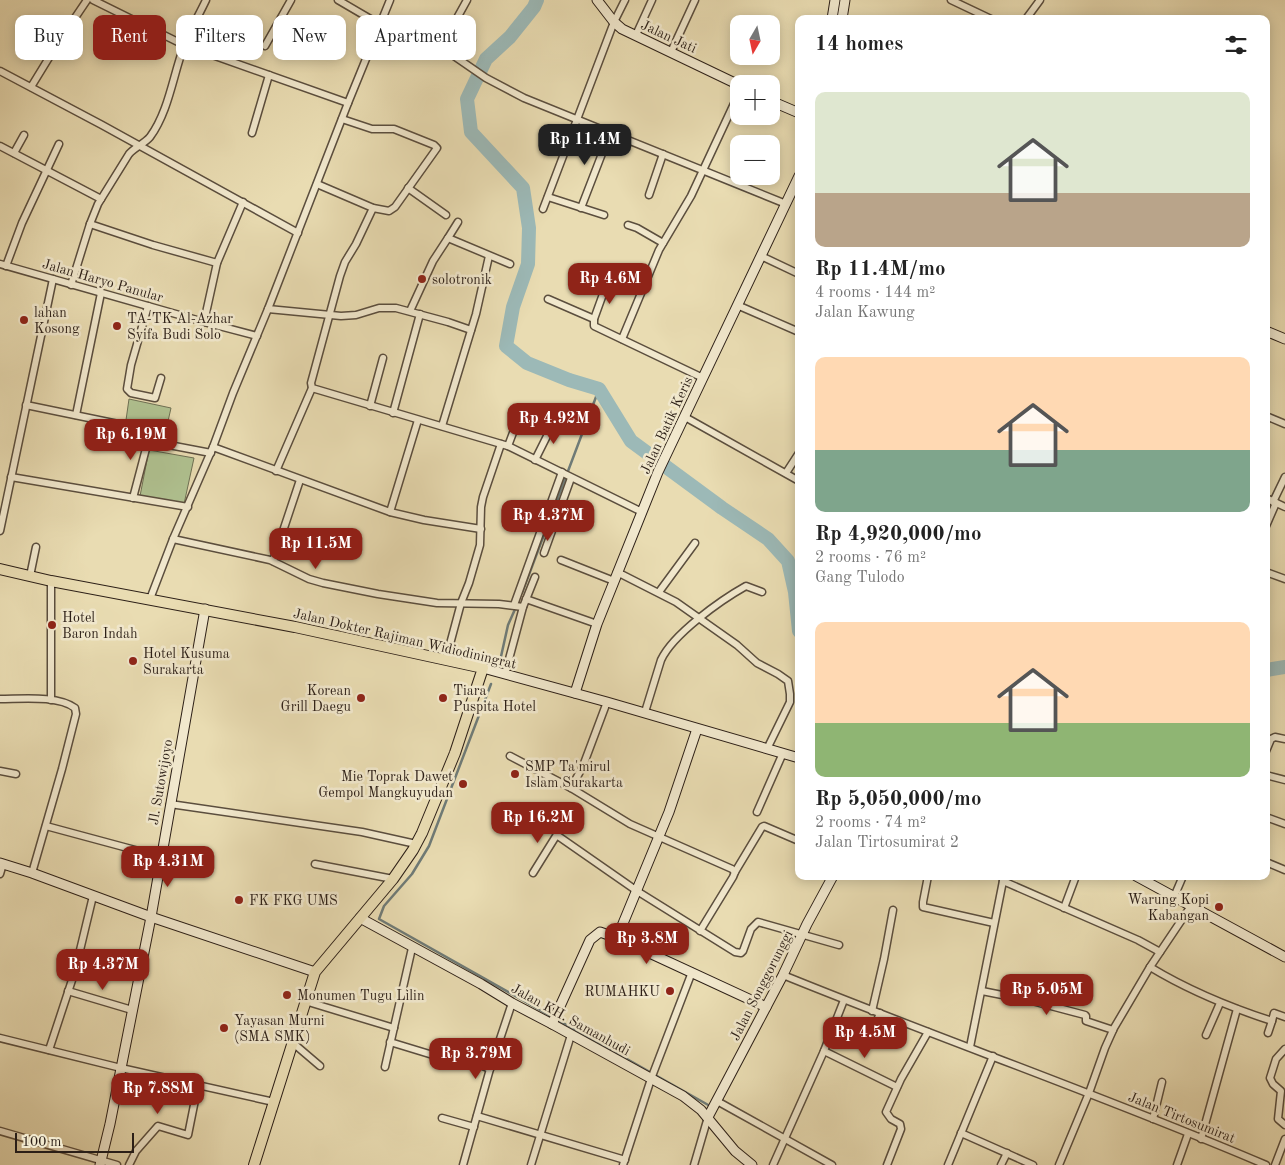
<!DOCTYPE html>
<html lang="en">
<head>
<meta charset="utf-8">
<style>
  body { margin:0; font-family:"Old Standard TT",serif; background:#f6f6f6; color:#222; height:100vh; display:flex; flex-direction:column; font-size:19px; white-space:nowrap }
  * { box-sizing:border-box; margin:0 }
  p { font-size:16px; color:#767676 }
  .icon { flex:none; width:28px; height:28px; fill:none; stroke:currentColor; stroke-width:2; stroke-linecap:round; stroke-linejoin:round }
  .map { position:relative; flex:1; overflow:hidden }
  .drawer { position:absolute; left:795px; top:15px; width:475px; height:865px; display:flex; flex-direction:column; background:#fff; border-radius:10px; box-shadow:0 2px 12px #0003 }
  .drawer>* { flex:none }
  .top-card { position:absolute; left:15px; top:15px; width:475px; height:45px; display:flex; gap:10px }
  .needle { width:32px; rotate:189deg }
  .tools { position:absolute; left:730px; top:15px; display:grid; gap:10px }
  .tools a { display:grid; place-items:center; width:50px; height:50px; border-radius:10px; background:#fff; box-shadow:0 2px 12px #0003; font-size:25px }
  .scale { position:absolute; left:15px; bottom:12px; width:119px; box-sizing:border-box; padding-left:5px; border:2px solid #2c1f17; border-top:0; font-size:14px; line-height:18px; white-space:nowrap; color:#2c1f17; -webkit-text-stroke:4px #f1e8cd; paint-order:stroke }
  .price { position:absolute; translate:-50% -42px; padding:0 11px; border-radius:10px; background:#8f2418; color:#fff; font-size:16px; line-height:32px; filter:drop-shadow(0 1px 2px #0008) }
  .price::after { content:''; position:absolute; left:50%; top:30px; width:15px; height:11px; margin-left:-8px; background:inherit; clip-path:polygon(0 0,100% 0,50% 100%) }
  .price.current { background:#222; color:#fff }
  ul { padding:0; list-style:none }
  li { display:grid; align-content:center; gap:10px; height:265px; padding:0 20px }
  li span { display:grid; place-items:center; height:155px; border-radius:10px; color:#555 }
  li>.icon { margin-inline-start:auto }
  span .icon { width:90px; height:90px; fill:#fffc; stroke-width:1 }
  li b { font-size:21px }
  h2 { display:flex; justify-content:space-between; align-items:center; height:60px; padding:0 20px; font-size:21px }
  .pill { padding:0 18px; border-radius:10px; background:#fff; box-shadow:0 2px 12px #0003; font-size:18px; line-height:45px }
  .pill.current { background:#8f2418; color:#fff }
  .map>svg:first-child { display:block }
  .green { fill:#b0c291; stroke:#6e7054 }
  .lines { fill:none; stroke-linecap:round; stroke-linejoin:round }
  .stream { stroke:#6f7b77; stroke-width:2.5 }
  .river { stroke:#9cb9b7; stroke-width:14 }
  .street-casing { stroke:#5b4e3e; stroke-width:9 }
  .secondary-casing { stroke:#2c1f17; stroke-width:11 }
  .primary-casing { stroke:#2c1f17; stroke-width:12 }
  .street { stroke:#f1e8cd; stroke-width:6 }
  .secondary { stroke:#f1e8cd; stroke-width:9 }
  .primary { stroke:#e9dcb2; stroke-width:10 }
  .poi-dot { fill:#8f2418; stroke:#f1e8cd; stroke-width:2 }
  .labels { text-anchor:middle; stroke-width:5; stroke-linejoin:round; paint-order:stroke }
  .street-label { font-size:14px; fill:#2c1f17; stroke:#f1e8cd }
  .poi-label { font-size:14px; fill:#2c1f17; stroke:#f1e8cd; text-anchor:start }
</style>
</head>
<body>
<div class="map">
<svg width="1285" height="1165" viewBox="0 0 1285 1165">
  <rect width="100%" height="100%" fill="#e9dcb2"/>
  <filter id="stains"><feTurbulence type="fractalNoise" baseFrequency=".004" numOctaves="4"/><feColorMatrix values="0 0 0 0 .2 0 0 0 0 .09 0 0 0 0 .02 0 0 0 .5 -.17"/></filter>
  <radialGradient id="worn" r=".72"><stop offset=".6" stop-color="#630" stop-opacity="0"/><stop offset="1" stop-color="#630" stop-opacity=".3"/></radialGradient>
  <g class="green">
    <polygon points="129,399 171,408 166,430 126,420"/>
    <polygon points="149,450 194,458 184,504 140,496"/>
  </g>
  <g class="lines">
    <g class="stream">
      <polyline points="522,593 599,389"/>
      <polyline points="500,661 508,625 516,607"/>
      <polyline points="491,684 429,846 412,874 384,906 379,919 710,1106"/>
    </g>
    <g class="river">
      <polyline points="537,0 534,7 510,37 486,59 467,99 471,132 523,188 529,228 528,264 513,307 506,346 527,363 569,380 599,389 631,441 722,508 768,539 788,561 795,592 799,631"/>
      <polyline points="1266,670 1285,667"/>
    </g>
    <defs>
      <g id="street">
        <polyline points="93,0 184,45 348,103"/>
        <polyline points="338,0 379,24"/>
        <polyline points="951,0 991,19"/>
        <polyline points="1026,19 1040,0"/>
        <polyline points="381,21 441,47 486,78 524,98 786,204"/>
        <polyline points="636,35 652,0"/>
        <polyline points="265,46 291,0"/>
        <polyline points="441,47 467,0"/>
        <polyline points="671,52 695,0"/>
        <polyline points="0,71 102,125 298,233"/>
        <polyline points="31,87 58,43 87,0"/>
        <polyline points="252,133 269,75"/>
        <polyline points="0,146 101,199"/>
        <polyline points="14,153 24,135"/>
        <polyline points="317,184 373,208 389,211 395,207 437,148 434,145 394,129 372,129 342,119"/>
        <polyline points="408,188 446,215"/>
        <polyline points="649,195 663,154"/>
        <polyline points="548,197 604,215"/>
        <polyline points="373,208 356,244 345,262 340,276 311,383 312,388 508,446 642,512"/>
        <polyline points="581,208 610,133"/>
        <polyline points="543,209 614,22 625,0"/>
        <polyline points="90,224 153,245 217,263"/>
        <polyline points="628,225 637,228 663,243"/>
        <polyline points="448,238 458,222"/>
        <polyline points="761,256 799,274"/>
        <polyline points="0,264 204,322 257,336"/>
        <polyline points="6,266 22,223 59,144"/>
        <polyline points="607,283 594,319 594,326 703,378"/>
        <path d="M71,285L90,224L98,204L129,154C135,147 144,144 150,137C169,111 173,75 184,46C190,30 199,15 206,0"/>
        <polyline points="548,299 594,319"/>
        <polyline points="737,305 799,332"/>
        <polyline points="148,306 131,365 127,389 131,393 155,398 161,378"/>
        <polyline points="268,309 341,316 356,315 379,308 396,308 448,322 471,330"/>
        <polyline points="410,311 433,261 448,238 510,264"/>
        <polyline points="204,322 217,263 243,202"/>
        <polyline points="622,339 659,250 691,196 739,93"/>
        <polyline points="26,405 123,425"/>
        <polyline points="370,406 383,358"/>
        <polyline points="393,413 420,314"/>
        <polyline points="76,415 101,293"/>
        <polyline points="1266,416 1285,424"/>
        <polyline points="685,417 799,481"/>
        <polyline points="442,426 476,314 489,256"/>
        <polyline points="508,446 522,409"/>
        <polyline points="213,447 390,512 424,520 481,529"/>
        <polyline points="535,460 554,422"/>
        <polyline points="276,471 312,388"/>
        <polyline points="786,473 799,453"/>
        <polyline points="11,477 188,507"/>
        <polyline points="133,498 148,441 211,453"/>
        <polyline points="1266,498 1285,507"/>
        <polyline points="1273,502 1285,477"/>
        <polyline points="390,512 418,420"/>
        <polyline points="1266,526 1276,503"/>
        <polyline points="0,531 53,279"/>
        <polyline points="173,539 270,560 309,579 323,583 378,594 437,603 499,604 523,607"/>
        <polyline points="544,553 571,478"/>
        <polyline points="561,560 614,581"/>
        <polyline points="273,561 300,480"/>
        <polyline points="617,572 676,602 737,645 757,663 778,674 788,681 790,694 790,702 767,749"/>
        <polyline points="1266,572 1285,579"/>
        <polyline points="30,576 36,547"/>
        <polyline points="51,581 51,700"/>
        <polyline points="659,592 695,543"/>
        <polyline points="150,599 173,539 213,447 233,393 268,309 348,103 390,0"/>
        <polyline points="526,599 597,624"/>
        <polyline points="514,605 562,472"/>
        <polyline points="446,659 461,603 469,583 480,545 481,507 483,497 501,444"/>
        <polyline points="505,674 523,607 535,577"/>
        <path d="M0,699C21,699 58,695 75,708L76,714L62,769L32,873"/>
        <path d="M645,712L661,660C673,634 721,600 746,586L762,592"/>
        <polyline points="1266,751 1271,739 1275,737 1285,739"/>
        <polyline points="510,756 571,788 630,824 732,869 735,872"/>
        <polyline points="0,771 16,774"/>
        <polyline points="1266,775 1285,780"/>
        <polyline points="571,788 583,766 607,702"/>
        <polyline points="170,804 362,832 416,844"/>
        <polyline points="757,812 783,753"/>
        <polyline points="1266,817 1285,824"/>
        <polyline points="46,826 161,857"/>
        <polyline points="1266,862 1285,870"/>
        <polyline points="315,864 393,879"/>
        <polyline points="533,873 556,836 558,836 637,891 735,952 741,953 743,951 751,929 758,922 839,945"/>
        <polyline points="0,874 3,864"/>
        <polyline points="928,876 923,902 923,907 994,923"/>
        <polyline points="1003,881 1138,940 1160,952"/>
        <polyline points="1174,897 1183,876"/>
        <polyline points="1064,908 1076,876"/>
        <polyline points="700,931 733,877 735,872 762,827 764,826 799,841"/>
        <path d="M1150,967C1188,990 1229,1007 1272,1021L1274,1013L1285,1017"/>
        <path d="M783,975C943,1040 1107,1097 1266,1165"/>
        <polyline points="68,991 132,1010"/>
        <polyline points="982,991 1032,1001 1085,1015 1086,1016 1086,1021 1113,1030"/>
        <polyline points="305,1001 394,1028"/>
        <polyline points="872,1011 884,959 893,910"/>
        <polyline points="1268,1033 1272,1021"/>
        <polyline points="1206,1035 1220,1003"/>
        <polyline points="0,1038 121,1068 274,1102"/>
        <polyline points="870,1038 880,1013"/>
        <polyline points="390,1042 459,1063 464,1058 490,1069"/>
        <polyline points="293,1043 320,1066"/>
        <polyline points="970,1047 1004,876"/>
        <polyline points="1285,1049 1276,1059 1270,1078 1273,1084 1281,1091 1278,1119 1285,1125"/>
        <polyline points="49,1050 75,971 93,896"/>
        <polyline points="824,1051 897,1087"/>
        <polyline points="385,1067 412,948"/>
        <polyline points="717,1101 832,1165"/>
        <polyline points="477,1116 625,1160"/>
        <polyline points="442,1118 474,1127"/>
        <polyline points="1153,1119 1162,1082"/>
        <polyline points="0,1131 117,1165"/>
        <polyline points="961,1133 1033,1165"/>
        <polyline points="1201,1139 1237,1009"/>
        <polyline points="129,1165 136,1151 158,1126 188,1135 198,1085"/>
        <polyline points="463,1165 490,1069 512,1003"/>
        <polyline points="531,1165 571,1035"/>
        <polyline points="623,1165 651,1079 692,972"/>
        <polyline points="694,1165 708,1117"/>
        <polyline points="773,1165 824,1051 844,1000"/>
        <polyline points="887,1165 901,1129 900,1124 891,1119 886,1112 901,1079 928,1032"/>
        <polyline points="948,1165 993,1056"/>
        <polyline points="1001,1165 1007,1153"/>
        <polyline points="1059,1165 1089,1093 1105,1048 1114,1028 1150,967 1191,906"/>
        <polyline points="1177,1165 1188,1134"/>
        <polyline points="1275,1165 1285,1139"/>
      </g>
      <g id="secondary">
        <polyline points="597,0 614,22 622,29 739,85"/>
        <polyline points="832,19 835,0"/>
        <polyline points="842,19 845,0"/>
        <polyline points="771,101 799,113"/>
        <polyline points="1266,331 1285,339"/>
        <polyline points="483,668 607,702 799,758"/>
        <polyline points="575,693 597,624 658,472 799,176"/>
        <polyline points="0,863 32,873 151,917 315,972"/>
        <polyline points="1136,876 1285,957"/>
        <polyline points="360,918 481,984 512,1003 552,1024 683,1096 701,1110 735,1151 752,1165"/>
        <polyline points="617,938 669,812 697,729"/>
        <polyline points="552,1024 590,940 600,932 617,938 766,1007"/>
        <polyline points="708,1117 783,975 807,924 833,876"/>
        <polyline points="100,1165 110,1124 151,917 205,609"/>
      </g>
      <polyline id="primary" points="0,569 51,581 295,627 483,668 455,753 422,833 413,850 393,879 315,972 254,1165"/>
    </defs>
    <use href="#street" class="street-casing"/>
    <use href="#secondary" class="secondary-casing"/>
    <use href="#primary" class="primary-casing"/>
    <use href="#street" class="street"/>
    <use href="#secondary" class="secondary"/>
    <use href="#primary" class="primary"/>
  </g>
  <g class="poi-dot">
    <circle cx="422" cy="279" r="5"/>
    <circle cx="24" cy="320" r="5"/>
    <circle cx="117" cy="326" r="5"/>
    <circle cx="52" cy="625" r="5"/>
    <circle cx="133" cy="661" r="5"/>
    <circle cx="361" cy="698" r="5"/>
    <circle cx="443" cy="698" r="5"/>
    <circle cx="515" cy="774" r="5"/>
    <circle cx="463" cy="784" r="5"/>
    <circle cx="239" cy="900" r="5"/>
    <circle cx="1219" cy="907" r="5"/>
    <circle cx="670" cy="991" r="5"/>
    <circle cx="287" cy="995" r="5"/>
    <circle cx="224" cy="1028" r="5"/>
  </g>
  <g class="labels">
    <g class="street-label">
      <text transform="translate(669 36) rotate(25)" y="5">Jalan Jati</text>
      <text transform="translate(103 280) rotate(16)" y="5">Jalan Haryo Panular</text>
      <text transform="translate(666 425) rotate(-65)" y="5">Jalan Batik Keris</text>
      <text transform="translate(405 638) rotate(13)" y="5">Jalan Dokter Rajiman Widiodiningrat</text>
      <text transform="translate(160 782) rotate(-80)" y="5">Jl. Sutowijoyo</text>
      <text transform="translate(761 985) rotate(-63)" y="5">Jalan Songgorunggi</text>
      <text transform="translate(571 1019) rotate(29)" y="5">Jalan KH. Samanhudi</text>
      <text transform="translate(1182 1117) rotate(22)" y="5">Jalan Tirtosumirat</text>
    </g>
    <g class="poi-label">
      <text x="432" y="284">solotronik</text>
      <text x="34" y="317">lahan<tspan x="34" dy="16">Kosong</tspan></text>
      <text x="127" y="323">TA-TK Al-Azhar<tspan x="127" dy="16">Syifa Budi Solo</tspan></text>
      <text x="62" y="622">Hotel<tspan x="62" dy="16">Baron Indah</tspan></text>
      <text x="143" y="658">Hotel Kusuma<tspan x="143" dy="16">Surakarta</tspan></text>
      <text x="351" y="695" text-anchor="end">Korean<tspan x="351" dy="16">Grill Daegu</tspan></text>
      <text x="453" y="695">Tiara<tspan x="453" dy="16">Puspita Hotel</tspan></text>
      <text x="525" y="771">SMP Ta'mirul<tspan x="525" dy="16">Islam Surakarta</tspan></text>
      <text x="453" y="781" text-anchor="end">Mie Toprak Dawet<tspan x="453" dy="16">Gempol Mangkuyudan</tspan></text>
      <text x="1209" y="904" text-anchor="end">Warung Kopi<tspan x="1209" dy="16">Kabangan</tspan></text>
      <text x="249" y="905">FK FKG UMS</text>
      <text x="660" y="996" text-anchor="end">RUMAHKU</text>
      <text x="297" y="1000">Monumen Tugu Lilin</text>
      <text x="234" y="1025">Yayasan Murni<tspan x="234" dy="16">(SMA SMK)</tspan></text>
    </g>
  </g>
  <rect width="100%" height="100%" filter="url(#stains)"/>
  <rect width="100%" height="100%" fill="url(#worn)"/>
</svg>
<div class="tools">
<a><svg class="needle" viewBox="-14 -14 28 28"><path d="M0-13l5 13h-10z" fill="#e53935"/><path d="M0 13l5-13h-10z" fill="#767676"/></svg></a>
<a>+</a>
<a>−</a>
</div>
<div class="scale">100 m</div>
<b class="price current" style="left:585px;top:166px">Rp 11.4M</b>
<b class="price" style="left:610px;top:305px">Rp 4.6M</b>
<b class="price" style="left:554px;top:445px">Rp 4.92M</b>
<b class="price" style="left:131px;top:461px">Rp 6.19M</b>
<b class="price" style="left:548px;top:542px">Rp 4.37M</b>
<b class="price" style="left:316px;top:570px">Rp 11.5M</b>
<b class="price" style="left:538px;top:844px">Rp 16.2M</b>
<b class="price" style="left:168px;top:888px">Rp 4.31M</b>
<b class="price" style="left:647px;top:965px">Rp 3.8M</b>
<b class="price" style="left:103px;top:991px">Rp 4.37M</b>
<b class="price" style="left:1047px;top:1016px">Rp 5.05M</b>
<b class="price" style="left:865px;top:1059px">Rp 4.5M</b>
<b class="price" style="left:476px;top:1080px">Rp 3.79M</b>
<b class="price" style="left:158px;top:1115px">Rp 7.88M</b>
<div class="top-card">
<a class="pill">Buy</a>
<a class="pill current">Rent</a>
<a class="pill">Filters</a>
<a class="pill">New</a>
<a class="pill">Apartment</a>
</div>
<section class="drawer">
<h2>14 homes<svg class="icon" aria-label="filters" viewBox="0 0 24 24"><path d="M4 7h16M4 17h16"/><circle cx="9" cy="7" r="2"/><circle cx="15" cy="17" r="2"/></svg></h2>
<ul>
<li><span style="background:linear-gradient(#dfe7d0 65%,#b9a48a 0)"><svg class="icon" aria-label="home" viewBox="0 0 24 24"><path d="M3 11l9-7 9 7M6 9v11h12V9"/></svg></span><div><b>Rp 11.4M/mo</b><p>4 rooms · 144 m²</p><p>Jalan Kawung</p></div></li>
<li><span style="background:linear-gradient(#ffd9b3 60%,#7fa58c 0)"><svg class="icon" aria-label="home" viewBox="0 0 24 24"><path d="M3 11l9-7 9 7M6 9v11h12V9"/></svg></span><div><b>Rp 4,920,000/mo</b><p>2 rooms · 76 m²</p><p>Gang Tulodo</p></div></li>
<li><span style="background:linear-gradient(#ffd9b3 65%,#8fb573 0)"><svg class="icon" aria-label="home" viewBox="0 0 24 24"><path d="M3 11l9-7 9 7M6 9v11h12V9"/></svg></span><div><b>Rp 5,050,000/mo</b><p>2 rooms · 74 m²</p><p>Jalan Tirtosumirat 2</p></div></li>
</ul>
</section>
</div>
</body>
</html>
